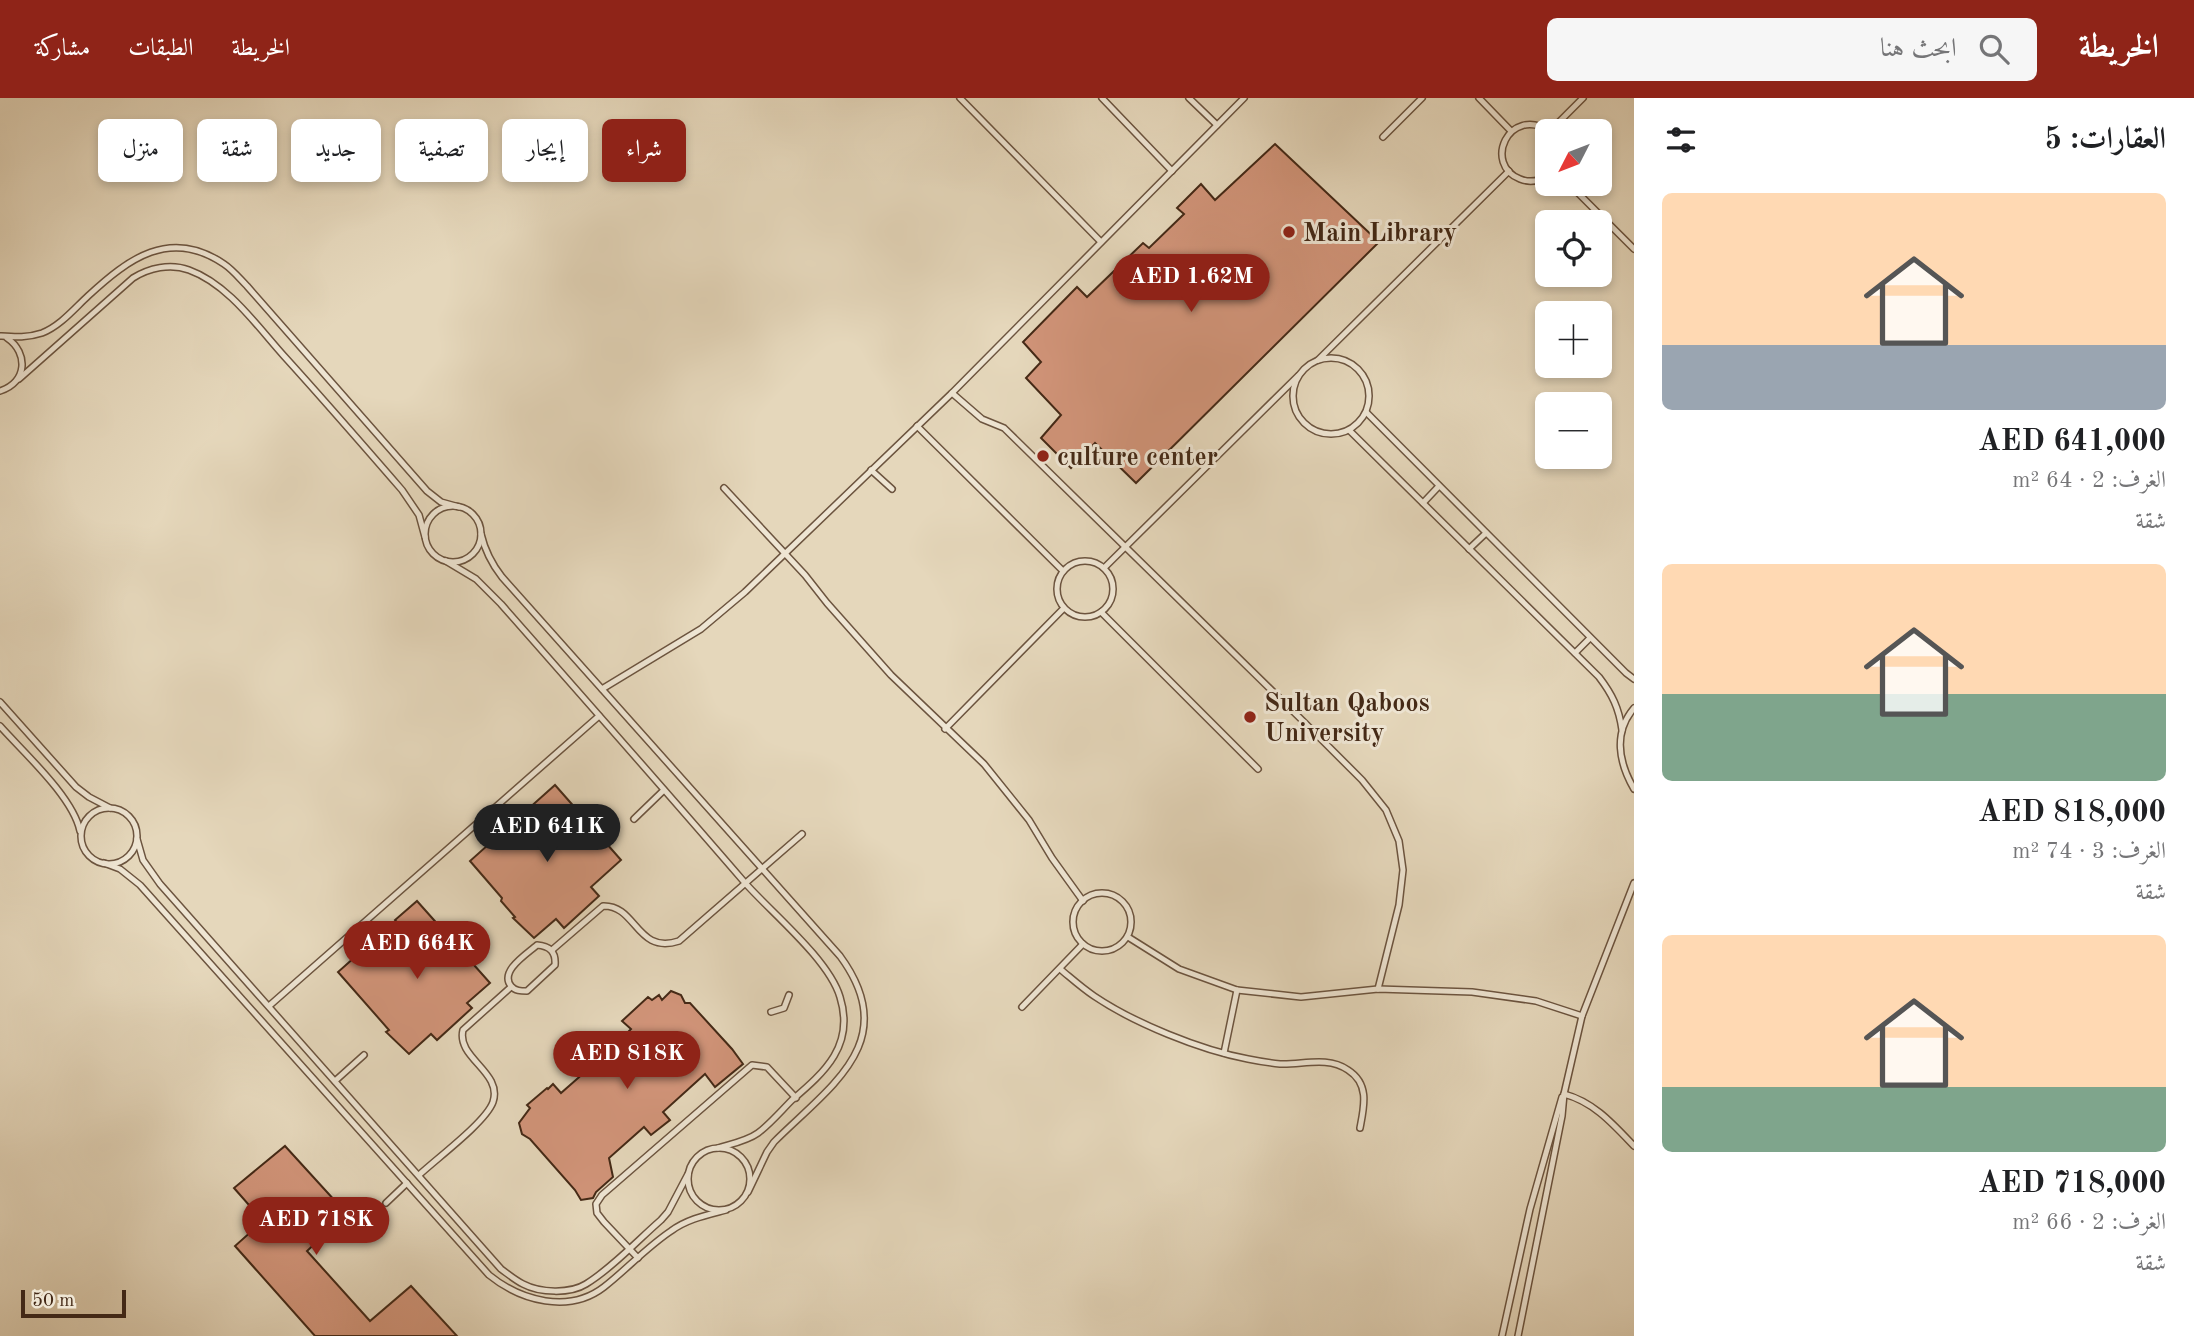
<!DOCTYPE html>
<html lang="ar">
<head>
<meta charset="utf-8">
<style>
  body { margin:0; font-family:"Old Standard TT",Amiri,serif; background:#f6f6f6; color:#202124; direction:rtl; height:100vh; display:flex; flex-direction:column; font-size:26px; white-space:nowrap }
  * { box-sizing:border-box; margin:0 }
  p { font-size:23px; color:#757577 }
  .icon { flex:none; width:38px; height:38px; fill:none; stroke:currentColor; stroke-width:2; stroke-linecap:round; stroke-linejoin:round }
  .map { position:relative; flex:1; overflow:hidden; direction:ltr }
  .details { display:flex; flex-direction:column; background:#fff; width:560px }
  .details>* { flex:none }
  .guide { position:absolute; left:21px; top:21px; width:665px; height:63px; direction:rtl; display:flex; gap:14px }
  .needle { width:46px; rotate:228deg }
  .buttons { position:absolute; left:1535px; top:21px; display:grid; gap:14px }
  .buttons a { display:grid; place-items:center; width:77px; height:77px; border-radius:10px; background:#fff; box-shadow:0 4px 10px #0003; font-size:35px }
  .scale { position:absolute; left:21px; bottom:18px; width:105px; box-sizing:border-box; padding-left:7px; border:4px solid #442916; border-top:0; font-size:19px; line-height:24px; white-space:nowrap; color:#442916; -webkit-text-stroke:5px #eee5d3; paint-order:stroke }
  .price { position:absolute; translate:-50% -60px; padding:0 16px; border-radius:24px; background:#8f2418; color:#fff; font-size:23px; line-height:46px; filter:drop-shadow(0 2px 4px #0008) }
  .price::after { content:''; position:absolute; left:50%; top:42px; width:21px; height:16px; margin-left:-10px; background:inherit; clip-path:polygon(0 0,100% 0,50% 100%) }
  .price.active { background:#222; color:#fff }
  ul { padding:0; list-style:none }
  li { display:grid; align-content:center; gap:14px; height:371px; padding:0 28px }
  li span { display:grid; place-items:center; height:217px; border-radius:10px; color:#555 }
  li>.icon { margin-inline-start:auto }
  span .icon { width:126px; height:126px; fill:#fffc; stroke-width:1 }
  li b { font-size:30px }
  h2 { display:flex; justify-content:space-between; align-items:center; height:84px; padding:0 28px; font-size:30px }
  .tag { padding:0 24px; border-radius:10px; background:#fff; box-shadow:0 4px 10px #0003; font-size:24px; line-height:63px }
  .tag.active { background:#8f2418; color:#fff }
  header { display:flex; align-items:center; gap:42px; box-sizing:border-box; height:98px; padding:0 35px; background:#8f2418; color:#fff }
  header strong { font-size:33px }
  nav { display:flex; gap:38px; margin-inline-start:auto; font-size:24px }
  .search { width:490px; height:63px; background:#f6f6f6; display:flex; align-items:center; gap:18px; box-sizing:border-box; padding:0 24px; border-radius:10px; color:#757577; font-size:26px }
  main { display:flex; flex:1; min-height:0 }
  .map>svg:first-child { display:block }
  .building { fill:#d19479; stroke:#442916; stroke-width:2 }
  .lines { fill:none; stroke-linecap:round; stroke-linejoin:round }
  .lane-casing { stroke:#6c543f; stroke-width:8 }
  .lane { stroke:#eee5d3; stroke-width:5 }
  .poi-dot { fill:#8f2418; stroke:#eee5d3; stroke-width:2.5 }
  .labels { text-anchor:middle; stroke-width:6; stroke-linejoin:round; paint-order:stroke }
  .poi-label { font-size:26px; font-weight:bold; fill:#442916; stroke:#eee5d3; text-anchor:start }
</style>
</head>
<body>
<header>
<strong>الخريطة</strong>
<div class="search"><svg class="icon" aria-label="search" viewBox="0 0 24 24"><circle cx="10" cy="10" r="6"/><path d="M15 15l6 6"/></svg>ابحث هنا</div>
<nav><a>الخريطة</a><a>الطبقات</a><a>مشاركة</a></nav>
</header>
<main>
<section class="details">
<h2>العقارات: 5<svg class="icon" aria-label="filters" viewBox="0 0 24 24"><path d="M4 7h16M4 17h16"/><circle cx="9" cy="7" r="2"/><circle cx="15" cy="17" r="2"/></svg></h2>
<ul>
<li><span style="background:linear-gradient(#ffd9b3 70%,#9aa5b1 0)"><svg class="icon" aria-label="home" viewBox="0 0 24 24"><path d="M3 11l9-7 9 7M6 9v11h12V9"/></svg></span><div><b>AED 641,000</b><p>الغرف: 2 · 64 m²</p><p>شقة</p></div></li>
<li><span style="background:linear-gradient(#ffd9b3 60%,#7fa58c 0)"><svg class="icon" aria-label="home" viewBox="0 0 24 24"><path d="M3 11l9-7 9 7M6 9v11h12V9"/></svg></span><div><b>AED 818,000</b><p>الغرف: 3 · 74 m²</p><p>شقة</p></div></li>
<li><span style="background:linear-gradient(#ffd9b3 70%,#7fa58c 0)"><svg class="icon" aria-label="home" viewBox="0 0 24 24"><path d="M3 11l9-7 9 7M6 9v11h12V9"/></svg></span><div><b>AED 718,000</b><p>الغرف: 2 · 66 m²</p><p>شقة</p></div></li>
</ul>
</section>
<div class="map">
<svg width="1634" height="1238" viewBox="0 0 1634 1238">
  <rect width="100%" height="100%" fill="#e5d7bb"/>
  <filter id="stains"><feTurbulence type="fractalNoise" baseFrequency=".00286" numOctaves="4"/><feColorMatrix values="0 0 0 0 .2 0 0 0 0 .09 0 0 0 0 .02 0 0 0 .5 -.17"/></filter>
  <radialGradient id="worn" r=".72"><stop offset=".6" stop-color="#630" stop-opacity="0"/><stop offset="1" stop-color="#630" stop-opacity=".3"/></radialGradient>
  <g class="building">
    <polygon points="1275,46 1379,144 1136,385 1095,345 1071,370 1041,340 1061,317 1026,280 1041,264 1023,244 1077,189 1087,199 1143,145 1149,150 1184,116 1177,110 1201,86 1215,102"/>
    <polygon points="555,687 621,762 591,789 599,798 564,830 556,821 534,840 513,820 515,819 501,803 502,800 470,763"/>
    <polygon points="417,803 490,885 467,905 472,910 437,942 431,936 409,956 386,934 389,932 338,874 364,851 375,863 406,835 395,822"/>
    <polygon points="671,893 681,897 685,905 690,905 732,951 743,966 715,989 705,976 663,1014 670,1022 651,1037 644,1029 609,1060 613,1079 596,1094 593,1100 581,1102 575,1092 530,1041 522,1036 519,1025 530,1010 527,1007 547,990 548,991 553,986 561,995 586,973 588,975 601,957 608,955 631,931 622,923 648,899 652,902 659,897 662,902"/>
    <polygon points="285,1048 347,1116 307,1153 370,1223 411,1188 457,1238 315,1238 235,1148 263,1123 234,1090"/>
  </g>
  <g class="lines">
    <defs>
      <g id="lane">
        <polyline points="960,0 1101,144"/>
        <polyline points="1102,0 1172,73"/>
        <polyline points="1189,0 1217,27"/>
        <polyline points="1479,0 1511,33"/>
        <polyline points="1550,33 1583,0"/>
        <polyline points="1383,39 1422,0"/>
        <path d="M1547,78C1539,83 1530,85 1520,81C1483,67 1508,7 1550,33"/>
        <polyline points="1569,86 1634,151"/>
        <path d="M0,238C15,239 27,240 42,235C60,228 74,211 88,198C128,161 170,129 224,166C233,172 240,181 247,188L427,393L441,404L459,409"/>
        <circle cx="1331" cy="298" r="38"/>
        <polyline points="1318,262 1509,73"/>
        <path d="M19,281L133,180C149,170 170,165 189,172C228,186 257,228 284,258C324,302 363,347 402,392L419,417L425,439"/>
        <path d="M0,293C27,285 29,255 7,240"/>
        <polyline points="952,295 982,321 1004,330 1305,625 1362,682 1386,712 1399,743 1403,772 1399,807 1378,891"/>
        <polyline points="1367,315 1626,575 1634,581"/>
        <polyline points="917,328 1063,473"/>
        <path d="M1350,333L1599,579C1612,596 1619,610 1622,632"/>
        <polyline points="871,372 892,391"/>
        <polyline points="724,390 805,477 827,505 891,577 984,666 1029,722 1052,760 1083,803"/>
        <polyline points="1423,405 1439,388"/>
        <circle cx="453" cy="436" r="28"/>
        <path d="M481,436C485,453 491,465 502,479L840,858C903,944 830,988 774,1044L767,1054L748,1094"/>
        <polyline points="1469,451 1486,435"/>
        <path d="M446,463L476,481L501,506C583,599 665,692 746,786C773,816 829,862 840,899C855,947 825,974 792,1002C781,1013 770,1026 758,1035C747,1043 731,1046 718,1050"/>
        <circle cx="1085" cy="491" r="28"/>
        <polyline points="1104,470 1298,278"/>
        <polyline points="1101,514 1258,671"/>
        <polyline points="1575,555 1590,540"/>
        <polyline points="602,591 701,531 745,494 952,295 1244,0"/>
        <polyline points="0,604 76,689 89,699 110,710"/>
        <path d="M1634,610C1613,635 1619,665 1634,691"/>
        <path d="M0,628C24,655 73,699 80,733"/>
        <polyline points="945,631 1064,510"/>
        <circle cx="109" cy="738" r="28"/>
        <polyline points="634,721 664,692"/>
        <path d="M137,741L143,762L160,786L501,1171C508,1176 515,1182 523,1186C540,1195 570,1196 586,1186C612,1170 638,1142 661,1122L668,1114L688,1076"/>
        <path d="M104,765L120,771L140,787L489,1177C521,1203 569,1216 604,1189C627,1171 647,1149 671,1133C687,1121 707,1117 726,1112"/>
        <circle cx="1102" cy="824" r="29"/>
        <polyline points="1128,839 1179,871 1237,892 1301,899 1378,891 1472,894 1536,903 1582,918"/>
        <path d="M537,847C550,848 556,854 555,867L527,893C521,893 515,893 511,888C499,873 527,856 537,847Z"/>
        <path d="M552,852L603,808C637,807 636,857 679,843L802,736"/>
        <path d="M1060,871C1071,880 1082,890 1094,898C1134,925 1200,952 1248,961C1258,963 1270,965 1280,966C1303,967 1327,958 1348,972C1370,986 1364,1009 1360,1030"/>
        <polyline points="269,908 599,618"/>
        <polyline points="1022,909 1083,846"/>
        <polyline points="771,914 784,910 789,897"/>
        <polyline points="1224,955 1237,892"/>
        <polyline points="335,983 364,957"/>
        <path d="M1564,996C1594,1004 1613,1026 1634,1048"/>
        <circle cx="719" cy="1081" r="31"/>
        <path d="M419,1077C436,1061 486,1024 493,1004C503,974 456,960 463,932L511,889"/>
        <polyline points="386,1105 407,1085"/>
        <polyline points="638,1160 604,1124 597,1115 596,1106 602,1097 752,967 767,969 796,1000"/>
        <polyline points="1502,1238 1530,1111 1562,999"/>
        <polyline points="1518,1238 1562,1018 1564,996 1582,918 1634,785"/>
      </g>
    </defs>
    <use href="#lane" class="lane-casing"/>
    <use href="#lane" class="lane"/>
  </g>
  <g class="poi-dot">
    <circle cx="1289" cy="134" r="7"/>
    <circle cx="1043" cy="358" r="7"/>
    <circle cx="1250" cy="619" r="7"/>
  </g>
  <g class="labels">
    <g class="poi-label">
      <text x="1303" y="143">Main Library</text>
      <text x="1057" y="367">culture center</text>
      <text x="1264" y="613">Sultan Qaboos<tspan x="1264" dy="30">University</tspan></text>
    </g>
  </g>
  <rect width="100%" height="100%" filter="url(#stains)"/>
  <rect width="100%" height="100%" fill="url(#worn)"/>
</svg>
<div class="buttons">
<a><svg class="needle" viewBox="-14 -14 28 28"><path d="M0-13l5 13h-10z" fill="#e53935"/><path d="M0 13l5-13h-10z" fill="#757577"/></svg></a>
<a><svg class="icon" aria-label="locate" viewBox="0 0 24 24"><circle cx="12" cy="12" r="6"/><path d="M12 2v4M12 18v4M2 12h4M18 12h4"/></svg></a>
<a>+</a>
<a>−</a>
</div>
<div class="scale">50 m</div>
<b class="price" style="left:1191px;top:216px">AED 1.62M</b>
<b class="price active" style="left:547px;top:766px">AED 641K</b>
<b class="price" style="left:417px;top:883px">AED 664K</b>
<b class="price" style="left:627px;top:993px">AED 818K</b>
<b class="price" style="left:316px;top:1159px">AED 718K</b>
<div class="guide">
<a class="tag active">شراء</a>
<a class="tag">إيجار</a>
<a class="tag">تصفية</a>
<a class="tag">جديد</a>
<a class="tag">شقة</a>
<a class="tag">منزل</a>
</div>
</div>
</main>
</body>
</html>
